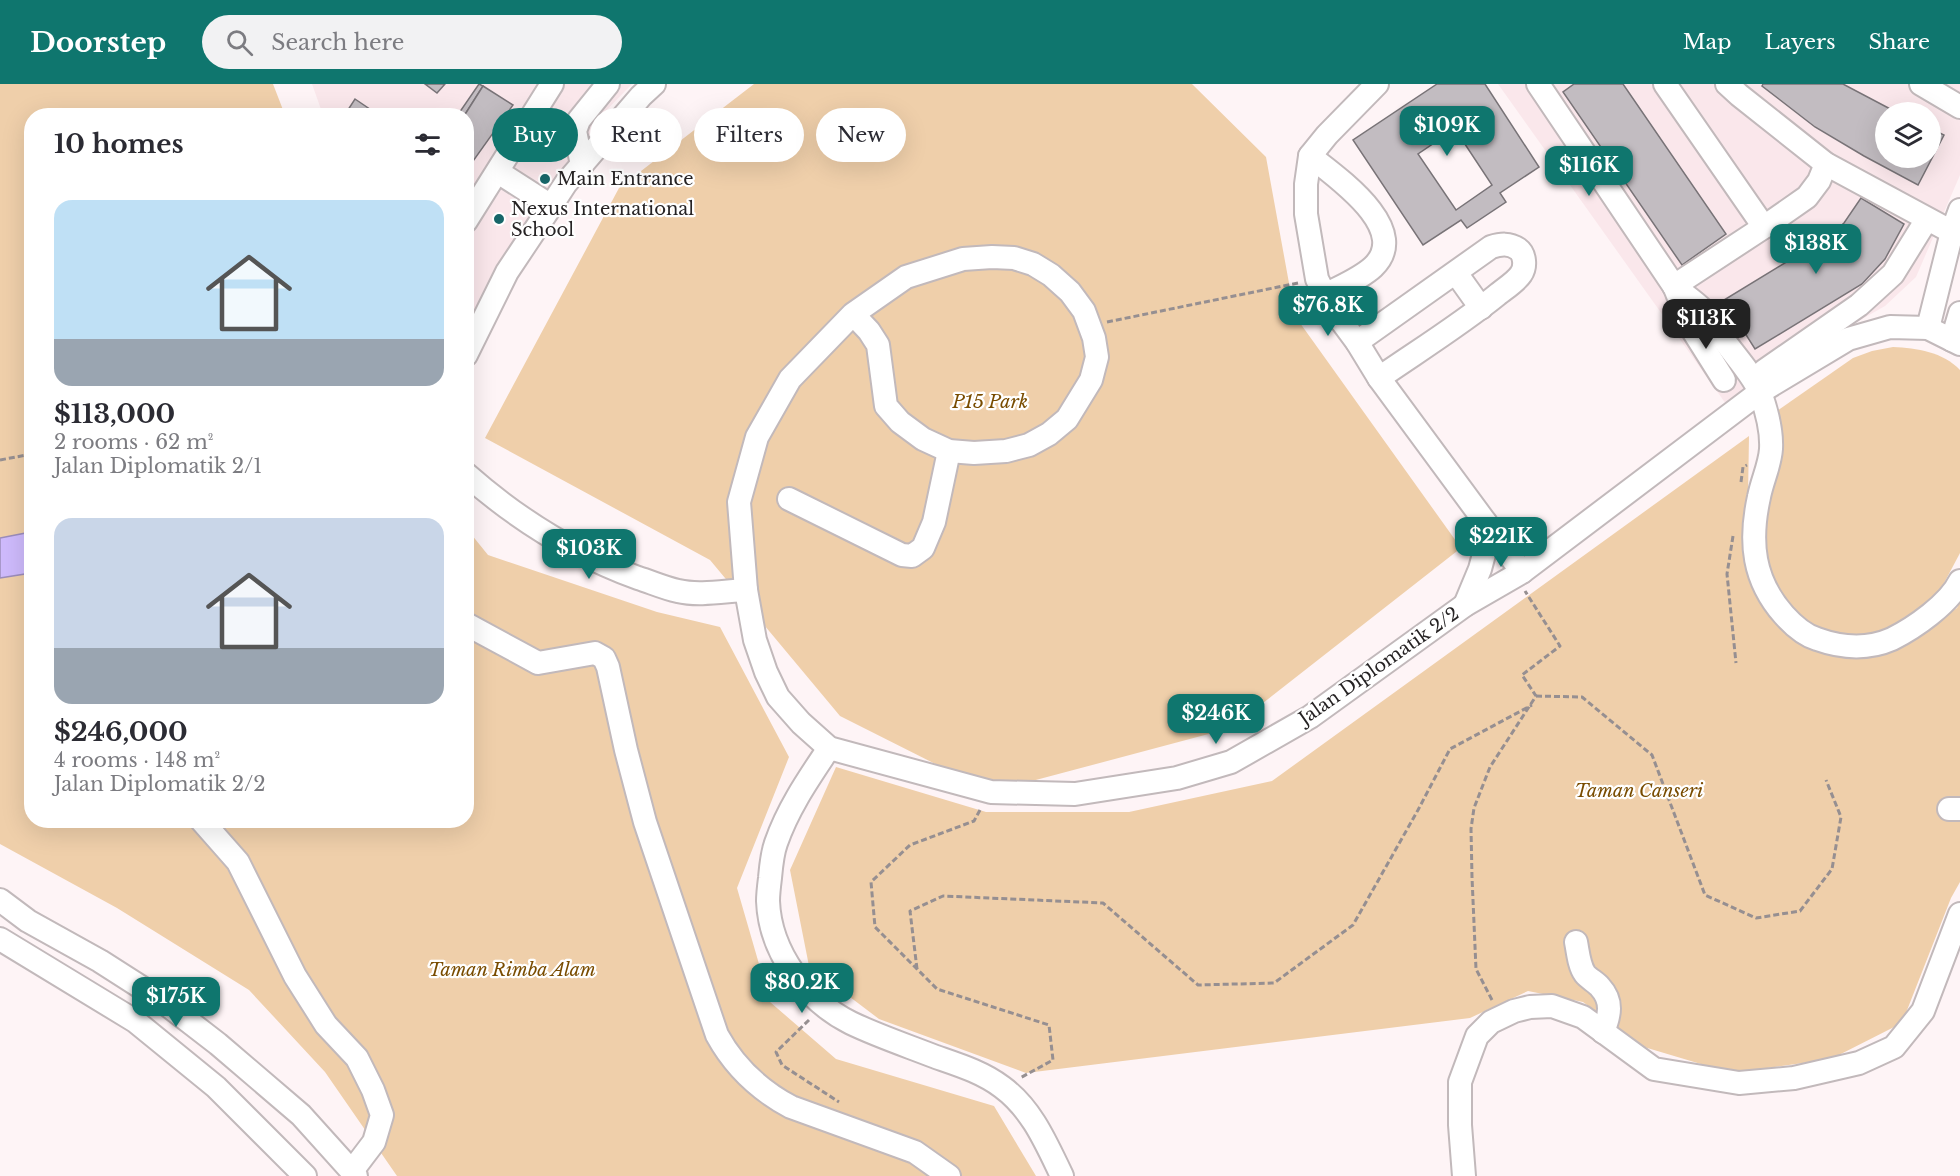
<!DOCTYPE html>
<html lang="en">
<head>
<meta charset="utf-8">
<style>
  body { margin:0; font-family:"Libre Baskerville",serif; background:#f2f2f3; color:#2b2b33; height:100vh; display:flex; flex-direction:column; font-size:22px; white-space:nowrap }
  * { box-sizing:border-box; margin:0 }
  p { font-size:20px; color:#7c7c81 }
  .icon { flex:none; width:33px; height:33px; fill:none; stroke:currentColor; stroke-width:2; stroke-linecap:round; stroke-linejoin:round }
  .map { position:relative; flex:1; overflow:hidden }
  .panel { position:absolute; left:24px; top:24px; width:450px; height:720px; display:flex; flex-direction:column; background:#fff; border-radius:24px; box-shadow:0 6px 24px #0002 }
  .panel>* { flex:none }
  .banner { position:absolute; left:492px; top:24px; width:570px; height:54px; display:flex; gap:12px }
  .controls { position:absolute; left:1875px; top:18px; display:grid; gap:12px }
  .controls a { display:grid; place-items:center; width:66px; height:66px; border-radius:50%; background:#fff; box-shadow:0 6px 24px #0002; font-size:30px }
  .price { position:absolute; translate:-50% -51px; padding:0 14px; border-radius:12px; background:#0f766e; color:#fff; font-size:20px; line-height:39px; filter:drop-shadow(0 2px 3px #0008) }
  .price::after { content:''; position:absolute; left:50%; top:36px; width:18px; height:14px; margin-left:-9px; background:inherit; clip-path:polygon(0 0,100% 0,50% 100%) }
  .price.current { background:#222; color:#fff }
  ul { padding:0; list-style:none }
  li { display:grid; align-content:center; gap:12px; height:318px; padding:0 30px }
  li span { display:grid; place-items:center; height:186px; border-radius:18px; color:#555 }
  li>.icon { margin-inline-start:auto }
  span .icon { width:108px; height:108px; fill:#fffc; stroke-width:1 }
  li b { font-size:26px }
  h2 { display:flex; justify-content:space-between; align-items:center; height:72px; padding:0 30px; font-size:26px }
  .chip { padding:0 21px; border-radius:27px; background:#fff; box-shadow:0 6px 24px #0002; font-size:21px; line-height:54px }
  .chip.current { background:#0f766e; color:#fff }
  header { display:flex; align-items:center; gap:36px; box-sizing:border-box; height:84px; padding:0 30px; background:#0f766e; color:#fff }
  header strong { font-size:28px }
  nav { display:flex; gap:33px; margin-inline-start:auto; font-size:21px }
  .search { width:420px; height:54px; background:#f2f2f3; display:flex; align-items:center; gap:15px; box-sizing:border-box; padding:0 21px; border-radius:33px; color:#7c7c81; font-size:22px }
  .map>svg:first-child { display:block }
  .built { fill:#fae7eb; fill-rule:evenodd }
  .green { fill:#efcfaa }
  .water { fill:#cebafc; stroke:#9c8dbb; stroke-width:1.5 }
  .building { fill:#c2bcc1; stroke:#787377; stroke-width:1.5; fill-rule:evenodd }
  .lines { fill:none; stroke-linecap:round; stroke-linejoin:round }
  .minor-casing { stroke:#c2b9bb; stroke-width:26 }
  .path { stroke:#968f91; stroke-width:3; stroke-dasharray:6 3; stroke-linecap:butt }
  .minor { stroke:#fff; stroke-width:22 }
  .poi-dot { fill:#176669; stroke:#fff; stroke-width:2 }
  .labels { text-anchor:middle; stroke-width:4.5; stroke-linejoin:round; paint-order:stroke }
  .poi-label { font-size:18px; fill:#262324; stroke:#fff; text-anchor:start }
  .park-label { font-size:18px; font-style:italic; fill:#794c00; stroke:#fff }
  .street-label { font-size:18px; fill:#262324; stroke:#fff }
</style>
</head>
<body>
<header>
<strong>Doorstep</strong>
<div class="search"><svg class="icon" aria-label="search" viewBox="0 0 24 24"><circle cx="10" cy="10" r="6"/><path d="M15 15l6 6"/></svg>Search here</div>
<nav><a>Map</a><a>Layers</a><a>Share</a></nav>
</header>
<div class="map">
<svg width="1960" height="1092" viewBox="0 0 1960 1092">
  <rect width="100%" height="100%" fill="#fef4f6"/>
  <g class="built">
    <polygon points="312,0 632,0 594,39 596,44 590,51 557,58 573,73 521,153 467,241 466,32 323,31"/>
    <path d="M1498,0H1960V91L1916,193L1885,222L1818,260L1726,320ZM1886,28H1930V74H1886Z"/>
  </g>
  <g class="green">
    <polygon points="0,0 273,0 285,31 32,32 32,736 466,736 467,445 488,471 657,528 720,543 789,673 737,804 770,918 836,975 994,1022 1036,1092 397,1092 325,988 249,906 117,824 0,760"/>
    <polygon points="754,0 1192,0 1266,73 1295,232 1461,464 1231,644 991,708 840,632 710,476 485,354 619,104"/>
    <path d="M1893,263C1917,264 1943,268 1960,286V469L1943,501L1926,524L1881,550L1856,554L1829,550L1804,538L1784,519L1769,491L1764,466L1777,327L1853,274L1872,267Z"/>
    <polygon points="1749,352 1747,475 1773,534 1825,569 1888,568 1957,524 1960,517 1960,798 1951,814 1902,939 1831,975 1731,989 1644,963 1583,918 1528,907 1470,934 1026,989 879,935 809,882 790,786 836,683 986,728 1129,728 1272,697"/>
  </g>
  <polygon class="water" points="31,448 31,489 0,494 0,454"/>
  <g class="building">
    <polygon points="425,0 445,0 437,9"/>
    <polygon points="479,0 483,2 464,32 457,32"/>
    <path d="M1437,0H1485L1539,83L1500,109L1506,118L1467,144L1461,136L1423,161L1353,56ZM1455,45L1492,101L1456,126L1418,70Z"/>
    <polygon points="1574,0 1623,0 1726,150 1682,181 1563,8"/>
    <polygon points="1763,0 1843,0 1896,28 1886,28 1886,74 1930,74 1930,44 1944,51 1918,101 1864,72 1815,43 1762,2"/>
    <polygon points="483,2 513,21 466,87 466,32 464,32"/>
    <polygon points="355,15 374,28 371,32 344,32"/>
    <polygon points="1861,114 1904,140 1885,175 1862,200 1755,265 1724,216 1826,154 1844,139"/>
  </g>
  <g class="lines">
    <defs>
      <g id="minor">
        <polyline points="1377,0 1327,51 1310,72 1306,100 1306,130 1317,195 1331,223 1357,258 1379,294 1522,488"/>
        <path d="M1538,0L1674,202C1683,210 1694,217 1702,225C1711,235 1718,248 1726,259C1736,273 1756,295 1761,311C1767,328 1772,347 1771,365C1770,381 1762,397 1759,413C1749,458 1753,496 1784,531C1793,541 1804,551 1817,555C1842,564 1867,566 1892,555C1914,544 1949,520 1960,497"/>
        <polyline points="1665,0 1764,143 1807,113 1819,97 1826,80"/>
        <polyline points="1727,0 1739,11 1826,80 1952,148"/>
        <polyline points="1921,0 1960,23"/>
        <path d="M1310,72C1335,92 1413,145 1373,183C1360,195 1340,203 1325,211"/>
        <polyline points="582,81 575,47 579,36 608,0"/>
        <polyline points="498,88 551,122"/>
        <polyline points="466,137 552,0"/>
        <polyline points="1456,189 1481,224"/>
        <polyline points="1674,202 1764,143"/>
        <polyline points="1675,204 1690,242 1724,296"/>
        <polyline points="853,230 869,247 878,261 886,322 900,338 923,355 949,367 974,369 1006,367 1029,361 1049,350 1067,335 1091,296 1097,273 1094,254 1084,227 1070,208 1051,191 1033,180 1014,174 992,173 963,175 906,193 853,230 790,295 757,353 739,418 746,506 755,556 766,588 778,613 801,639 829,664 991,708 1075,710 1177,694 1231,678 1310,633 1465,521 1522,488 1760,308 1848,255 1890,243 1928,244 1960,260"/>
        <polyline points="1928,244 1952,148 1960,126"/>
        <polyline points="1952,256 1960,229"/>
        <path d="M1357,258L1491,163C1501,160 1509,159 1518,165C1525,170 1526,183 1521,190C1516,198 1504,205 1497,211C1460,241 1418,267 1379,294"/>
        <polyline points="466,271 507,188 551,122 566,99 641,12 654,0"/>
        <polyline points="1764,287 1859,221 1893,190 1927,135"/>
        <path d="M466,390C517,435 575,471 638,494C651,498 664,504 678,507C699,512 725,507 746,506"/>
        <polyline points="789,415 902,471 912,472 923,464 934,438 949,367"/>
        <polyline points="1465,521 1480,485 1487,459 1485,438"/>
        <path d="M466,540L538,579L595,569L604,574L608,583L626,666L645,738L717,951C734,982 759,1006 791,1023L915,1068L949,1092"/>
        <path d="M829,664C809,694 788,724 776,759C772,770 771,783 770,794C769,802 768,810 768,817C770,869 807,917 851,939C878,952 908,962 936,973C959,981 982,988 1002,1003C1032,1025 1046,1059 1062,1092"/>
        <polyline points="1949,725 1960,725"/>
        <polyline points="201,736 238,778 295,892 326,941 357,974 373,1006 382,1031 374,1058 352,1087"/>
        <polyline points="0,816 28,837 100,877 161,916 218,960 301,1031 356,1092"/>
        <polyline points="0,855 135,937 216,1003 305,1092"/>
        <path d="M1576,858C1578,868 1579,882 1585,890C1589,895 1596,898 1600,903C1613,917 1610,931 1603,948"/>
        <polyline points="1464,1092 1460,1041 1460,998 1477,952 1491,938 1514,927 1530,923 1552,922 1583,933 1654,985 1739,999 1794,994 1859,979 1894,963 1923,927 1960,830"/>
      </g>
    </defs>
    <use href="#minor" class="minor-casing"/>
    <g class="path">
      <polyline points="1107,238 1298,199"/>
      <polyline points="0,376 32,370"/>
      <polyline points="1741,398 1743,383 1747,381"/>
      <polyline points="1733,452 1727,490 1736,579"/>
      <polyline points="1536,612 1582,613 1652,671 1705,811 1756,834 1800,827 1832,785 1841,733 1826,696"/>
      <polyline points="980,726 974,737 910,761 871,798 875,843 937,905 1049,941 1053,976 1020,994"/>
      <polyline points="917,885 910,827 943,812 1103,819 1198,901 1274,899 1353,841 1418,726 1450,665 1532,621"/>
      <polyline points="1492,916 1476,885 1472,793 1471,745 1474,724 1490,683 1536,612 1522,591 1560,562 1525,507"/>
      <polyline points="809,936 776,968 782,981 839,1018"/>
    </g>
    <use href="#minor" class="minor"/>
  </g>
  <g class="poi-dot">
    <circle cx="545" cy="95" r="6"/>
    <circle cx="499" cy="135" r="6"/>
  </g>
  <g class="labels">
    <g class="poi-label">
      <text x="557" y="101">Main Entrance</text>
      <text x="511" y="131">Nexus International<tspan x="511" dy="21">School</tspan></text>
    </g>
    <g class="park-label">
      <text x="990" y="324">P15 Park</text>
      <text x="1639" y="713">Taman Canseri</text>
      <text x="512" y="892">Taman Rimba Alam</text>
    </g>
    <g class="street-label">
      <text transform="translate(1379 582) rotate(-35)" y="6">Jalan Diplomatik 2/2</text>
    </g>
  </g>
</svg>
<div class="controls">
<a><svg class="icon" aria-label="layers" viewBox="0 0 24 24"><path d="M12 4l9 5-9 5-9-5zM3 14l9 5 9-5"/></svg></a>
</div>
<b class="price" style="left:1447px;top:73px">$109K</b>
<b class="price" style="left:1589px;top:113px">$116K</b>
<b class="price" style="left:1816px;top:191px">$138K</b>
<b class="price" style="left:1328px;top:253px">$76.8K</b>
<b class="price current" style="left:1706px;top:266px">$113K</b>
<b class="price" style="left:1501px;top:484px">$221K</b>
<b class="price" style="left:589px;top:496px">$103K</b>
<b class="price" style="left:1216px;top:661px">$246K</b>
<b class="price" style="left:802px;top:930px">$80.2K</b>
<b class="price" style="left:176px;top:944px">$175K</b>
<div class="banner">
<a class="chip current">Buy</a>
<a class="chip">Rent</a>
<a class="chip">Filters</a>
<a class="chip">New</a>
</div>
<section class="panel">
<h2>10 homes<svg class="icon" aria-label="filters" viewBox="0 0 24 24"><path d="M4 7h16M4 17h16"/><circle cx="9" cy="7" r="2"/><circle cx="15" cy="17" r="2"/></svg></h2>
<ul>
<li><span style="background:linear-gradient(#bfe0f5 75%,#9aa5b1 0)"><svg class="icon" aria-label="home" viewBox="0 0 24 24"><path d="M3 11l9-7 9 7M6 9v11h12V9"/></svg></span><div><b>$113,000</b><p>2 rooms · 62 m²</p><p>Jalan Diplomatik 2/1</p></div></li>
<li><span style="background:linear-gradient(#c9d6e8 70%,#9aa5b1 0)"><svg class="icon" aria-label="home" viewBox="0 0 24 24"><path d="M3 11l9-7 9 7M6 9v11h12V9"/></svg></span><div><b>$246,000</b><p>4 rooms · 148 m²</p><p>Jalan Diplomatik 2/2</p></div></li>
</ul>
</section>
</div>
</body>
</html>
